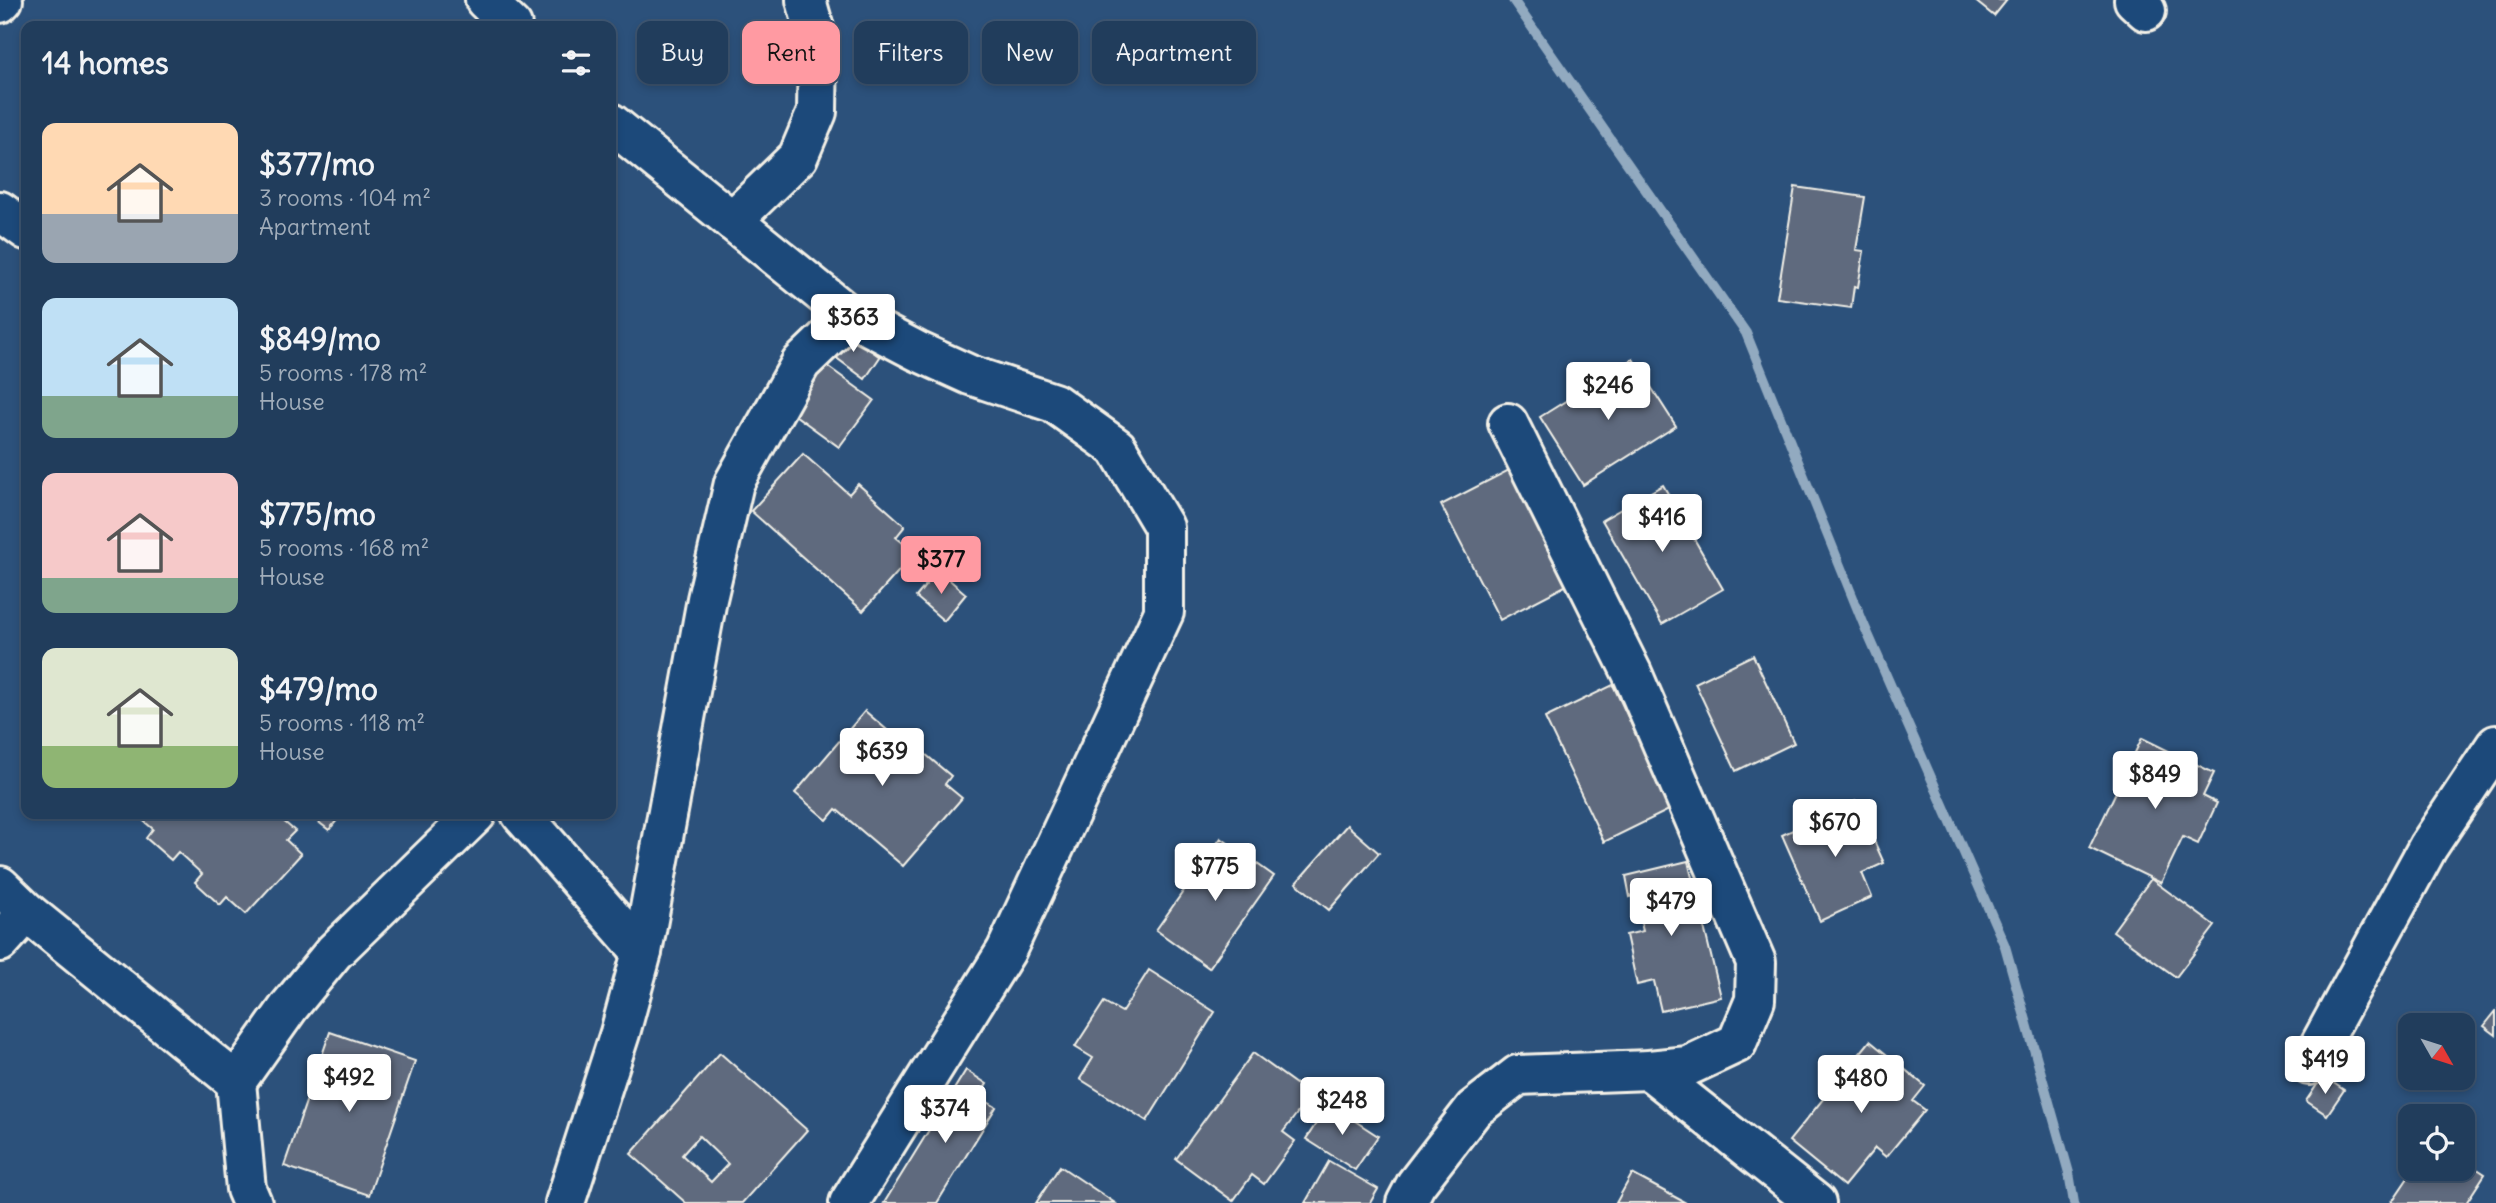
<!DOCTYPE html>
<html lang="en">
<head>
<meta charset="utf-8">
<style>
  body { margin:0; font-family:Delius,sans-serif; background:#294462; color:#f1f3f6; height:100vh; display:flex; flex-direction:column; font-size:26px; white-space:nowrap }
  * { box-sizing:border-box; margin:0 }
  p { font-size:23px; color:#a2aebb }
  .icon { flex:none; width:38px; height:38px; fill:none; stroke:currentColor; stroke-width:2; stroke-linecap:round; stroke-linejoin:round }
  .map { position:relative; flex:1; overflow:hidden }
  .details { position:absolute; left:21px; top:21px; width:595px; height:798px; display:flex; flex-direction:column; background:#213d5c; border-radius:14px; box-shadow:0 4px 10px #0003,0 0 0 2px #3e5672 }
  .details>* { flex:none }
  .hud { position:absolute; left:637px; top:21px; width:665px; height:63px; display:flex; gap:14px }
  .needle { width:46px; rotate:129deg }
  .fabs { position:absolute; left:2398px; top:1013px; display:grid; gap:14px }
  .fabs a { display:grid; place-items:center; width:77px; height:77px; border-radius:14px; background:#213d5c; box-shadow:0 4px 10px #0003,0 0 0 2px #3e5672; font-size:35px }
  .price { position:absolute; translate:-50% -60px; padding:0 16px; border-radius:7px; background:#fff; color:#222; font-size:23px; line-height:46px; filter:drop-shadow(0 2px 4px #0008) }
  .price::after { content:''; position:absolute; left:50%; top:42px; width:21px; height:16px; margin-left:-10px; background:inherit; clip-path:polygon(0 0,100% 0,50% 100%) }
  .price.on { background:#ff9aa2; color:#111 }
  ul { padding:0; list-style:none }
  li { display:flex; align-items:center; gap:21px; height:175px; padding:0 21px }
  li span { display:grid; place-items:center; flex:none; width:196px; height:140px; border-radius:14px; color:#555 }
  li>.icon { margin-inline-start:auto }
  span .icon { width:84px; height:84px; fill:#fffc; stroke-width:1 }
  li b { font-size:30px }
  h2 { display:flex; justify-content:space-between; align-items:center; height:84px; padding:0 21px; font-size:30px }
  .pill { padding:0 24px; border-radius:14px; background:#213d5c; box-shadow:0 4px 10px #0003,0 0 0 2px #3e5672; font-size:24px; line-height:63px }
  .pill.on { background:#ff9aa2; color:#111 }
  .map>svg:first-child { display:block }
  .lines { fill:none; stroke-linecap:round; stroke-linejoin:round }
  .stream { stroke:#92aac0; stroke-width:10 }
  .building { fill:#5e6b7e; stroke:#f4f1e8; stroke-width:2; fill-rule:evenodd }
  .minor-casing { stroke:#f4f1e8; stroke-width:44 }
  .minor { stroke:#1f4a7a; stroke-width:38 }
</style>
</head>
<body>
<div class="map">
<svg width="2496" height="1203" viewBox="0 0 2496 1203">
  <rect width="100%" height="100%" fill="#2c517b"/>
  <filter id="ink" filterUnits="userSpaceOnUse"><feTurbulence type="fractalNoise" baseFrequency=".0143" numOctaves="2"/><feDisplacementMap in="SourceGraphic" scale="14" xChannelSelector="R" yChannelSelector="G"/><feConvolveMatrix kernelMatrix="1 2 1 2 8 2 1 2 1" color-interpolation-filters="sRGB"/></filter>
  <g filter="url(#ink)">
    <g class="lines">
      <polyline class="stream" points="1513,0 1746,333 1864,625 2005,946 2069,1173 2074,1203"/>
    </g>
    <g class="building">
      <polygon points="1974,0 2007,0 1994,16"/>
      <polygon points="1795,187 1865,197 1856,250 1864,251 1858,287 1854,286 1851,308 1777,298"/>
      <polygon points="842,329 880,357 865,379 827,351"/>
      <polygon points="1633,359 1676,426 1583,485 1540,417"/>
      <polygon points="823,363 874,400 839,447 788,410"/>
      <polygon points="803,454 849,494 858,484 905,526 896,537 915,553 863,611 751,511"/>
      <polygon points="1509,470 1567,585 1500,620 1441,505"/>
      <polygon points="1663,485 1723,589 1662,624 1602,520"/>
      <polygon points="938,570 966,594 944,621 916,597"/>
      <polygon points="1753,655 1794,743 1736,771 1695,683"/>
      <polygon points="1613,685 1671,809 1604,842 1545,718"/>
      <polygon points="865,711 901,742 905,737 951,776 945,784 962,798 903,866 836,809 827,820 795,793"/>
      <polygon points="2142,738 2214,773 2203,796 2217,803 2198,844 2183,837 2161,883 2089,848"/>
      <polygon points="1856,801 1884,863 1862,873 1872,897 1820,921 1782,835"/>
      <polygon points="142,814 275,814 295,831 286,840 301,854 246,914 227,897 220,905 195,882 202,874 178,852 171,860 146,838 153,829 139,817"/>
      <polygon points="308,814 342,814 329,830"/>
      <polygon points="1347,825 1379,853 1329,910 1296,883"/>
      <polygon points="1221,838 1274,876 1209,968 1156,930"/>
      <polygon points="1688,861 1721,997 1661,1011 1654,981 1637,985 1626,935 1643,931 1634,895 1630,897 1626,876"/>
      <polygon points="2151,879 2215,926 2176,977 2113,931"/>
      <polygon points="1149,970 1215,1012 1147,1121 1080,1079 1093,1058 1075,1047 1104,1002 1122,1012"/>
      <polygon points="2496,1011 2496,1035 2484,1026"/>
      <polygon points="330,1032 415,1061 369,1195 284,1166"/>
      <polygon points="1870,1041 1925,1086 1913,1101 1925,1110 1886,1157 1875,1148 1844,1186 1789,1141"/>
      <path d="M720,1053L807,1130L742,1203H686L631,1154ZM699,1136L728,1164L711,1182L682,1155Z"/>
      <polygon points="1253,1053 1311,1095 1283,1132 1295,1141 1264,1184 1252,1175 1233,1201 1176,1159"/>
      <polygon points="966,1070 987,1084 979,1097 996,1107 937,1203 884,1203"/>
      <polygon points="2323,1076 2344,1090 2327,1115 2306,1101"/>
      <polygon points="1329,1104 1378,1136 1355,1170 1306,1139"/>
      <polygon points="2462,1159 2485,1174 2466,1203 2391,1203 2414,1169 2462,1169"/>
      <polygon points="1329,1161 1378,1189 1370,1203 1305,1203"/>
      <polygon points="1060,1166 1115,1203 1036,1203"/>
      <polygon points="1632,1174 1686,1203 1616,1203"/>
    </g>
    <g class="lines">
      <defs>
        <g id="minor">
          <polyline points="485,0 512,26"/>
          <polyline points="2134,0 2146,11"/>
          <polyline points="0,3 3,0"/>
          <polyline points="611,123 850,316 917,351 970,375 1054,403 1117,448 1164,527 1164,612 1006,951 849,1203"/>
          <polyline points="0,211 26,230"/>
          <polyline points="732,221 798,157 817,112 818,42 806,0"/>
          <polyline points="521,814 642,952"/>
          <polyline points="0,886 27,912 236,1082 289,1007 334,952 476,814"/>
          <polyline points="0,942 27,912"/>
          <polyline points="2309,1065 2428,847 2496,745"/>
          <polyline points="1649,1070 1816,1203"/>
          <polyline points="236,1082 246,1189 252,1203"/>
          <polyline points="565,1203 620,1033 642,952 707,599 734,483 801,363 850,316"/>
          <polyline points="1406,1203 1416,1184 1474,1109 1518,1075 1649,1070 1688,1066 1737,1043 1755,1000 1756,962 1632,673 1508,423"/>
        </g>
      </defs>
      <use href="#minor" class="minor-casing"/>
      <use href="#minor" class="minor"/>
    </g>
  </g>
</svg>
<div class="fabs">
<a><svg class="needle" viewBox="-14 -14 28 28"><path d="M0-13l5 13h-10z" fill="#e53935"/><path d="M0 13l5-13h-10z" fill="#a2aebb"/></svg></a>
<a><svg class="icon" aria-label="locate" viewBox="0 0 24 24"><circle cx="12" cy="12" r="6"/><path d="M12 2v4M12 18v4M2 12h4M18 12h4"/></svg></a>
</div>
<b class="price" style="left:853px;top:354px">$363</b>
<b class="price" style="left:1608px;top:422px">$246</b>
<b class="price" style="left:1662px;top:554px">$416</b>
<b class="price on" style="left:941px;top:596px">$377</b>
<b class="price" style="left:882px;top:788px">$639</b>
<b class="price" style="left:2155px;top:811px">$849</b>
<b class="price" style="left:1835px;top:859px">$670</b>
<b class="price" style="left:1215px;top:903px">$775</b>
<b class="price" style="left:1671px;top:938px">$479</b>
<b class="price" style="left:2325px;top:1096px">$419</b>
<b class="price" style="left:349px;top:1114px">$492</b>
<b class="price" style="left:1861px;top:1115px">$480</b>
<b class="price" style="left:1342px;top:1137px">$248</b>
<b class="price" style="left:945px;top:1145px">$374</b>
<div class="hud">
<a class="pill">Buy</a>
<a class="pill on">Rent</a>
<a class="pill">Filters</a>
<a class="pill">New</a>
<a class="pill">Apartment</a>
</div>
<section class="details">
<h2>14 homes<svg class="icon" aria-label="filters" viewBox="0 0 24 24"><path d="M4 7h16M4 17h16"/><circle cx="9" cy="7" r="2"/><circle cx="15" cy="17" r="2"/></svg></h2>
<ul>
<li><span style="background:linear-gradient(#ffd9b3 65%,#9aa5b1 0)"><svg class="icon" aria-label="home" viewBox="0 0 24 24"><path d="M3 11l9-7 9 7M6 9v11h12V9"/></svg></span><div><b>$377/mo</b><p>3 rooms · 104 m²</p><p>Apartment</p></div></li>
<li><span style="background:linear-gradient(#bfe0f5 70%,#7fa58c 0)"><svg class="icon" aria-label="home" viewBox="0 0 24 24"><path d="M3 11l9-7 9 7M6 9v11h12V9"/></svg></span><div><b>$849/mo</b><p>5 rooms · 178 m²</p><p>House</p></div></li>
<li><span style="background:linear-gradient(#f6c9c9 75%,#7fa58c 0)"><svg class="icon" aria-label="home" viewBox="0 0 24 24"><path d="M3 11l9-7 9 7M6 9v11h12V9"/></svg></span><div><b>$775/mo</b><p>5 rooms · 168 m²</p><p>House</p></div></li>
<li><span style="background:linear-gradient(#dfe7d0 70%,#8fb573 0)"><svg class="icon" aria-label="home" viewBox="0 0 24 24"><path d="M3 11l9-7 9 7M6 9v11h12V9"/></svg></span><div><b>$479/mo</b><p>5 rooms · 118 m²</p><p>House</p></div></li>
</ul>
</section>
</div>
</body>
</html>
